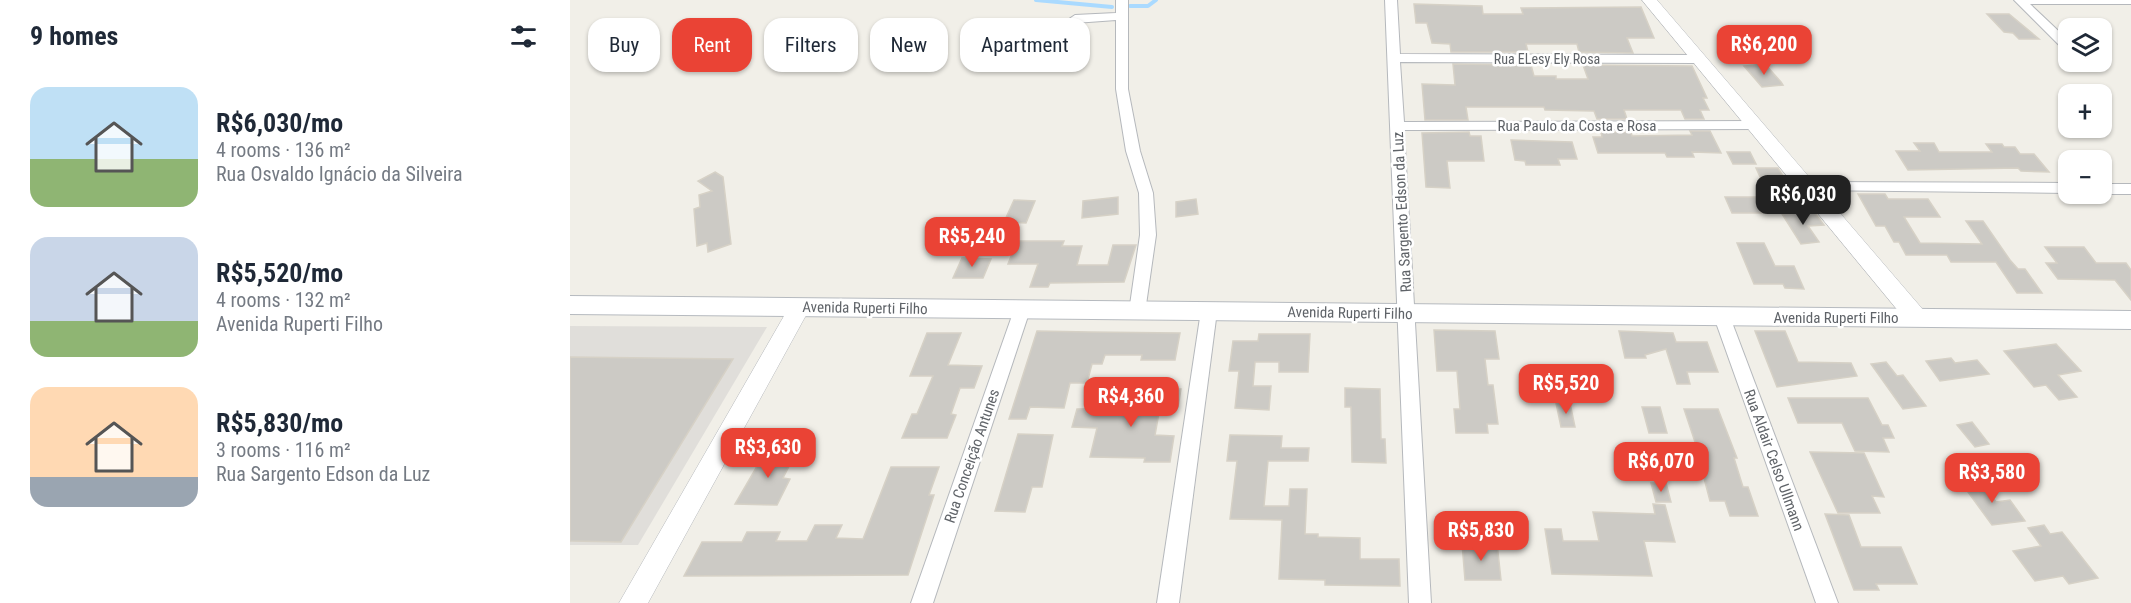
<!DOCTYPE html>
<html lang="en">
<head>
<meta charset="utf-8">
<style>
  body { margin:0; font-family:"Roboto Condensed",sans-serif; background:#f6f6f7; color:#1f2937; height:100vh; display:flex; flex-direction:column; font-size:22px; white-space:nowrap }
  * { box-sizing:border-box; margin:0 }
  p { font-size:20px; color:#747a83 }
  .icon { flex:none; width:33px; height:33px; fill:none; stroke:currentColor; stroke-width:2; stroke-linecap:round; stroke-linejoin:round }
  .map { position:relative; flex:1; overflow:hidden }
  .details { display:flex; flex-direction:column; background:#fff; width:570px }
  .details>* { flex:none }
  .top-card { position:absolute; left:18px; top:18px; width:570px; height:54px; display:flex; gap:12px }
  .tools { position:absolute; left:1488px; top:18px; display:grid; gap:12px }
  .tools a { display:grid; place-items:center; width:54px; height:54px; border-radius:12px; background:#fff; box-shadow:0 2px 4px #0004; font-size:30px }
  .price { position:absolute; translate:-50% -51px; padding:0 14px; border-radius:12px; background:#ea4335; color:#fff; font-size:20px; line-height:39px; filter:drop-shadow(0 2px 3px #0008) }
  .price::after { content:''; position:absolute; left:50%; top:36px; width:18px; height:14px; margin-left:-9px; background:inherit; clip-path:polygon(0 0,100% 0,50% 100%) }
  .price.selected { background:#222; color:#fff }
  ul { padding:0; list-style:none }
  li { display:flex; align-items:center; gap:18px; height:150px; padding:0 30px }
  li span { display:grid; place-items:center; flex:none; width:168px; height:120px; border-radius:18px; color:#555 }
  li>.icon { margin-inline-start:auto }
  span .icon { width:72px; height:72px; fill:#fffc; stroke-width:1 }
  li b { font-size:26px }
  h2 { display:flex; justify-content:space-between; align-items:center; height:72px; padding:0 30px; font-size:26px }
  .pill { padding:0 21px; border-radius:18px; background:#fff; box-shadow:0 2px 4px #0004; font-size:21px; line-height:54px }
  .pill.selected { background:#ea4335; color:#fff }
  main { display:flex; flex:1; min-height:0 }
  .map>svg:first-child { display:block }
  .industrial { fill:#e0deda }
  .lines { fill:none; stroke-linecap:round; stroke-linejoin:round }
  .stream { stroke:#aadaff; stroke-width:4 }
  .building { fill:#cccac5; stroke:#d6d1c6; stroke-width:1.5 }
  .minor-casing { stroke:#b5b8bc; stroke-width:2 }
  .tertiary-casing { stroke:#b5b8bc; stroke-width:1 }
  .secondary-casing { stroke:#b6babf; stroke-width:2 }
  .minor { fill:#fff; fill-rule:evenodd }
  .tertiary { fill:#fff; fill-rule:evenodd }
  .secondary { fill:#fff; fill-rule:evenodd }
  .labels { text-anchor:middle; stroke-width:5; stroke-linejoin:round; paint-order:stroke }
  .far-street-label { font-size:14px; fill:#5f6368; stroke:#fff }
  .street-label { font-size:15px; fill:#5f6368; stroke:#fff }
</style>
</head>
<body>
<main>
<section class="details">
<h2>9 homes<svg class="icon" aria-label="filters" viewBox="0 0 24 24"><path d="M4 7h16M4 17h16"/><circle cx="9" cy="7" r="2"/><circle cx="15" cy="17" r="2"/></svg></h2>
<ul>
<li><span style="background:linear-gradient(#bfe0f5 60%,#8fb573 0)"><svg class="icon" aria-label="home" viewBox="0 0 24 24"><path d="M3 11l9-7 9 7M6 9v11h12V9"/></svg></span><div><b>R$6,030/mo</b><p>4 rooms · 136 m²</p><p>Rua Osvaldo Ignácio da Silveira</p></div></li>
<li><span style="background:linear-gradient(#c9d6e8 70%,#8fb573 0)"><svg class="icon" aria-label="home" viewBox="0 0 24 24"><path d="M3 11l9-7 9 7M6 9v11h12V9"/></svg></span><div><b>R$5,520/mo</b><p>4 rooms · 132 m²</p><p>Avenida Ruperti Filho</p></div></li>
<li><span style="background:linear-gradient(#ffd9b3 75%,#9aa5b1 0)"><svg class="icon" aria-label="home" viewBox="0 0 24 24"><path d="M3 11l9-7 9 7M6 9v11h12V9"/></svg></span><div><b>R$5,830/mo</b><p>3 rooms · 116 m²</p><p>Rua Sargento Edson da Luz</p></div></li>
</ul>
</section>
<div class="map">
<svg width="1561" height="603" viewBox="0 0 1561 603">
  <rect width="100%" height="100%" fill="#f1efe8"/>
  <polygon class="industrial" points="0,326 197,327 68,545 0,545"/>
  <g class="lines">
    <g class="stream">
      <polyline points="466,0 542,7"/>
      <polyline points="560,6 578,6 586,0"/>
    </g>
  </g>
  <g class="building">
    <polygon points="844,4 912,6 913,14 953,14 951,8 1071,7 1084,38 1057,38 1063,53 1009,52 1007,44 956,44 958,52 881,52 880,44 862,43 857,23 846,23"/>
    <polygon points="1417,14 1439,14 1469,39 1449,39 1443,33 1434,32"/>
    <polygon points="883,64 961,65 964,76 986,76 986,79 1018,79 1013,65 1122,66 1137,98 1133,98 1139,110 1130,110 1134,119 1115,119 1111,110 1054,110 1057,119 1027,119 1024,111 975,110 974,107 896,107 898,120 855,120 852,84 885,85"/>
    <polygon points="1195,64 1211,82 1213,85 1192,87 1174,66"/>
    <polygon points="1120,131 1140,131 1151,153 1122,152 1124,157 1097,157 1095,153 1028,153 1023,137 1032,137 1031,132 1061,132 1062,136 1122,135"/>
    <polygon points="899,132 900,136 911,136 914,161 877,161 880,188 856,187 852,133"/>
    <polygon points="941,140 1002,142 1007,159 988,159 990,165 956,165 955,161 945,160"/>
    <polygon points="1344,143 1364,143 1369,152 1422,152 1416,144 1432,144 1434,147 1445,147 1450,154 1464,154 1479,172 1451,171 1448,168 1338,170 1326,151 1350,151"/>
    <polygon points="1157,152 1180,152 1186,164 1163,164"/>
    <polygon points="1186,168 1208,168 1216,181 1192,181"/>
    <polygon points="145,172 153,177 161,244 138,252 137,243 127,246 124,209 130,207 129,195 142,191 128,181"/>
    <polygon points="1288,194 1315,194 1318,199 1358,199 1370,217 1334,217 1350,243 1412,244 1396,221 1413,221 1440,260 1448,269 1455,269 1472,293 1447,293 1426,262 1381,262 1377,255 1336,255 1329,242 1324,242 1315,226 1306,226"/>
    <polygon points="548,197 548,214 512,218 513,201"/>
    <polygon points="1155,197 1190,197 1198,213 1162,213"/>
    <polygon points="626,199 628,214 606,217 606,202"/>
    <polygon points="444,200 465,201 456,223 434,222"/>
    <polygon points="1244,212 1254,225 1238,226 1249,242 1231,244 1212,214"/>
    <polygon points="447,241 494,241 492,246 512,246 507,265 538,265 543,245 566,245 554,282 480,283 478,287 460,287 468,264 438,264"/>
    <polygon points="1167,243 1194,243 1205,266 1224,266 1234,289 1215,288 1213,284 1184,284"/>
    <polygon points="1475,247 1514,247 1526,263 1556,263 1561,270 1561,300 1545,280 1488,279 1476,263 1487,263"/>
    <polygon points="392,258 421,259 413,278 383,278"/>
    <polygon points="864,330 925,331 929,359 915,359 918,385 923,385 928,424 917,424 918,433 886,433 884,409 890,409 887,371 867,371"/>
    <polygon points="467,331 520,332 610,333 605,360 571,360 572,355 535,355 532,364 522,364 517,383 500,383 494,408 460,407 456,419 439,419"/>
    <polygon points="1049,331 1103,333 1106,342 1137,342 1148,372 1117,372 1120,384 1107,384 1096,349 1075,355 1076,358 1055,358"/>
    <polygon points="1185,331 1215,331 1228,362 1281,363 1287,376 1207,387"/>
    <polygon points="357,333 391,333 378,365 412,366 404,388 390,388 381,414 386,415 377,438 332,438 342,414 347,414 363,376 340,376"/>
    <polygon points="689,334 740,334 738,372 709,372 709,362 685,362 683,386 701,386 699,410 665,408 669,371 659,371 663,341 688,341"/>
    <polygon points="1486,344 1511,371 1488,375 1507,397 1489,400 1476,385 1464,387 1434,351"/>
    <polygon points="0,357 163,359 51,542 0,541"/>
    <polygon points="1381,358 1385,363 1407,360 1419,374 1370,381 1356,361"/>
    <polygon points="1316,362 1327,376 1333,375 1356,406 1333,409 1301,364"/>
    <polygon points="571,388 611,389 608,407 590,407 585,435 604,436 600,462 574,462 575,458 520,457 527,428 502,427 507,409 567,408"/>
    <polygon points="775,388 810,389 811,439 815,439 816,463 782,462 781,407 775,407"/>
    <polygon points="1218,398 1298,398 1312,425 1318,425 1324,438 1313,438 1319,452 1285,451 1272,423 1228,423"/>
    <polygon points="986,403 1000,403 1005,427 991,427"/>
    <polygon points="1072,407 1090,407 1097,433 1079,433"/>
    <polygon points="1114,409 1148,409 1167,458 1164,458 1173,487 1178,487 1188,516 1160,516 1155,501 1140,501 1130,463 1132,463"/>
    <polygon points="1402,422 1419,444 1405,447 1387,425"/>
    <polygon points="448,434 483,435 472,487 462,487 455,512 425,511"/>
    <polygon points="660,435 712,436 711,448 739,448 738,461 698,461 694,506 719,506 720,489 737,489 735,534 748,534 748,537 790,538 790,559 829,559 830,586 755,585 755,580 709,579 712,520 660,519 667,461 657,461"/>
    <polygon points="197,449 228,449 213,478 220,479 207,505 165,504"/>
    <polygon points="1240,452 1294,453 1314,497 1302,496 1310,513 1268,513"/>
    <polygon points="321,467 369,467 359,495 364,495 338,575 114,576 132,542 172,542 177,532 210,532 206,541 237,541 245,525 272,525 266,538 293,539"/>
    <polygon points="1408,478 1426,502 1440,500 1455,521 1422,525 1390,481"/>
    <polygon points="1081,483 1096,483 1101,502 1086,502"/>
    <polygon points="1083,504 1095,505 1105,542 1074,541 1082,576 982,574 975,529 991,529 993,541 1029,541 1023,512 1085,514"/>
    <polygon points="1255,514 1279,515 1291,547 1331,547 1347,584 1306,584 1309,590 1284,590"/>
    <polygon points="1474,525 1480,534 1492,532 1528,578 1499,584 1493,576 1465,581 1443,551 1471,546 1458,528"/>
    <polygon points="892,543 927,543 931,580 895,580"/>
  </g>
  <g class="lines">
    <defs>
      <g id="minor">
        <polygon points="546,0 558,0 558,89 570,151 583,193 586,235 575,312 573,316 561,316 559,312 570,235 569,193 556,151 546,89 546,20 505,23 499,19 505,15 546,13"/>
        <polygon points="815,0 827,0 830,54 1129,55 1135,59 1129,63 830,62 834,122 1186,121 1193,125 1186,129 834,130 861,603 839,603"/>
        <polygon points="1444,0 1561,0 1561,4 1460,4 1497,39 1497,45 1489,45"/>
        <polygon points="1239,182 1498,183 1498,193 1234,190 1232,187 1234,184"/>
        <polygon points="1532,184 1561,184 1561,194 1531,194"/>
        <polygon points="452,304 458,306 460,310 363,603 341,603 444,310 446,306"/>
        <polygon points="639,305 645,307 647,311 609,603 587,603 631,311 633,307"/>
        <polygon points="1152,311 1158,312 1160,317 1268,603 1246,603 1144,317 1146,312"/>
      </g>
      <g id="tertiary">
        <polygon points="1072,0 1087,0 1355,312 1358,318 1355,324 1347,326 1339,324"/>
        <polygon points="229,300 236,302 240,308 78,603 49,603 222,302"/>
      </g>
      <polygon id="secondary" points="0,296 1561,311 1561,329 0,314"/>
    </defs>
    <use href="#minor" class="minor-casing"/>
    <use href="#tertiary" class="tertiary-casing"/>
    <use href="#secondary" class="secondary-casing"/>
    <use href="#minor" class="minor"/>
    <use href="#tertiary" class="tertiary"/>
    <use href="#secondary" class="secondary"/>
  </g>
  <g class="labels">
    <g class="far-street-label">
      <text x="977" y="64">Rua ELesy Ely Rosa</text>
    </g>
    <g class="street-label">
      <text x="1007" y="131">Rua Paulo da Costa e Rosa</text>
      <text transform="translate(832 212) rotate(-93)" y="5">Rua Sargento Edson da Luz</text>
      <text transform="translate(295 308) rotate(1)" y="5">Avenida Ruperti Filho</text>
      <text transform="translate(780 313) rotate(1)" y="5">Avenida Ruperti Filho</text>
      <text x="1266" y="323">Avenida Ruperti Filho</text>
      <text transform="translate(402 456) rotate(-71)" y="5">Rua Conceição Antunes</text>
      <text transform="translate(1204 460) rotate(70)" y="5">Rua Aldair Celso Ullmann</text>
    </g>
  </g>
</svg>
<div class="tools">
<a><svg class="icon" aria-label="layers" viewBox="0 0 24 24"><path d="M12 4l9 5-9 5-9-5zM3 14l9 5 9-5"/></svg></a>
<a>+</a>
<a>−</a>
</div>
<b class="price" style="left:1194px;top:76px">R$6,200</b>
<b class="price selected" style="left:1233px;top:226px">R$6,030</b>
<b class="price" style="left:402px;top:268px">R$5,240</b>
<b class="price" style="left:996px;top:415px">R$5,520</b>
<b class="price" style="left:561px;top:428px">R$4,360</b>
<b class="price" style="left:198px;top:479px">R$3,630</b>
<b class="price" style="left:1091px;top:493px">R$6,070</b>
<b class="price" style="left:1422px;top:504px">R$3,580</b>
<b class="price" style="left:911px;top:562px">R$5,830</b>
<div class="top-card">
<a class="pill">Buy</a>
<a class="pill selected">Rent</a>
<a class="pill">Filters</a>
<a class="pill">New</a>
<a class="pill">Apartment</a>
</div>
</div>
</main>
</body>
</html>
